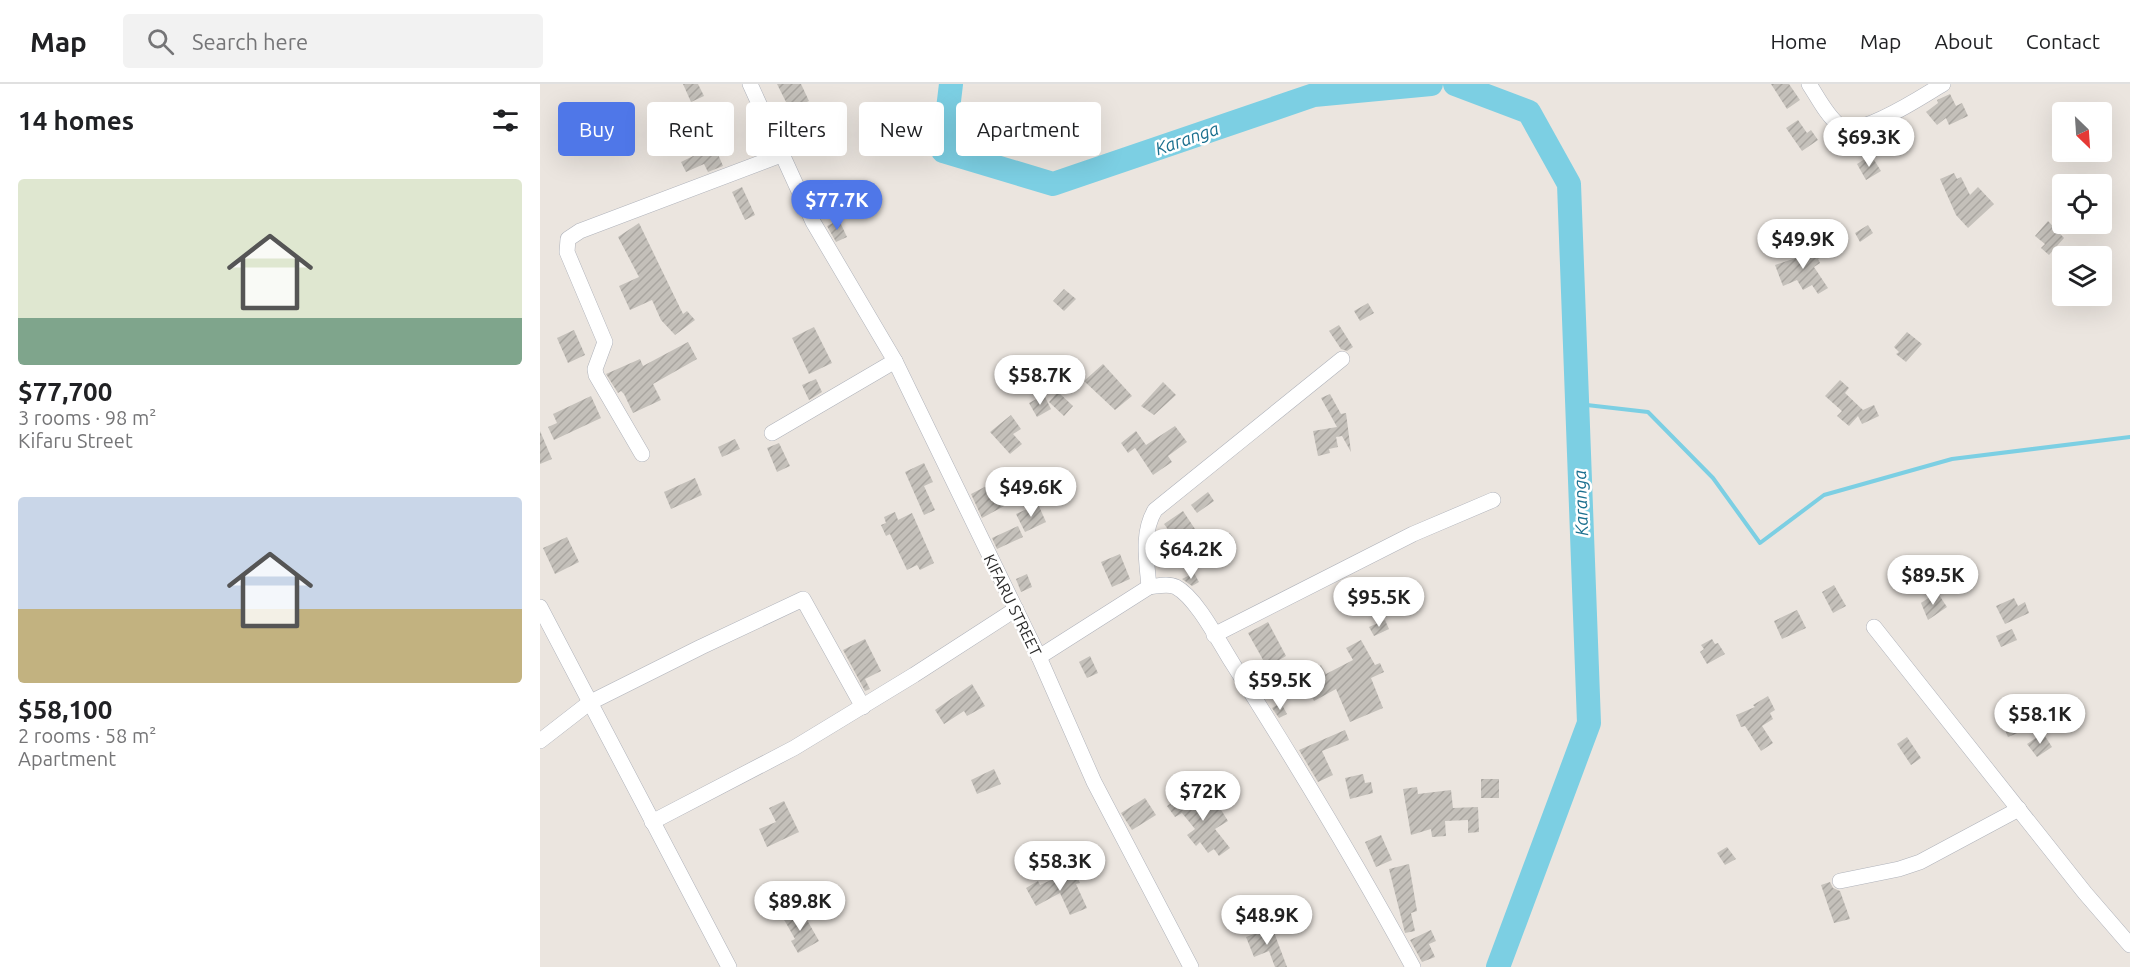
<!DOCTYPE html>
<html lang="en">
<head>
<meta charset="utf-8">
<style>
  body { margin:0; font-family:Ubuntu,sans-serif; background:#f2f2f2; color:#202124; height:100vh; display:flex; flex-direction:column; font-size:22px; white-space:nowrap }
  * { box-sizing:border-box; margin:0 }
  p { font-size:20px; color:#757577 }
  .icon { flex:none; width:33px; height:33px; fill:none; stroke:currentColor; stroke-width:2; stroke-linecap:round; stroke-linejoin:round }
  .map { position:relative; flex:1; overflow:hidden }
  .panel { display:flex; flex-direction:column; background:#fff; width:540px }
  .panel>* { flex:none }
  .hud { position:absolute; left:18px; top:18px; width:570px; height:54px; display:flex; gap:12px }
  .needle { width:39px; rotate:155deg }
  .buttons { position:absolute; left:1512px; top:18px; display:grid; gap:12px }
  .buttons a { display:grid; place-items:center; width:60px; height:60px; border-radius:6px; background:#fff; box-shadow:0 6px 24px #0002; font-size:30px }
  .price { position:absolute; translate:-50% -51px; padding:0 14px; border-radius:21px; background:#fff; color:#222; font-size:20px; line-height:39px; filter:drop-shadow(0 2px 3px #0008) }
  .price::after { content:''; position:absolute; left:50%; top:36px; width:18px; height:14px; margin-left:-9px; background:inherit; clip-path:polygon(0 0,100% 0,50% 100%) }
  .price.current { background:#4f77e8; color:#fff }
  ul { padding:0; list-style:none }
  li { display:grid; align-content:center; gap:12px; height:318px; padding:0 18px }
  li span { display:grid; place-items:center; height:186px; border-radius:6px; color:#555 }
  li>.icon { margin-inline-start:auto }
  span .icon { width:108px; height:108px; fill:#fffc; stroke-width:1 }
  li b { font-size:26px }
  h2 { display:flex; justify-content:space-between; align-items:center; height:72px; padding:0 18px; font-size:26px }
  .tag { padding:0 21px; border-radius:6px; background:#fff; box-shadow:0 6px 24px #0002; font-size:21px; line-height:54px }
  .tag.current { background:#4f77e8; color:#fff }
  header { display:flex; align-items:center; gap:36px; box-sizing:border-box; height:84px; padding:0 30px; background:#fff; border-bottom:2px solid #e0e0e0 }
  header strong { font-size:28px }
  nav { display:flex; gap:33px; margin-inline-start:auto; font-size:21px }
  .search { width:420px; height:54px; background:#f2f2f2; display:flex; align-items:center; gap:15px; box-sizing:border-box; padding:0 21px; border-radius:6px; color:#757577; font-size:22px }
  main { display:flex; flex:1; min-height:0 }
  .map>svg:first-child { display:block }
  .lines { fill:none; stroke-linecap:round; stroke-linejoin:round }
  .stream { stroke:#7ccfe3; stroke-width:4 }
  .river { stroke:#7ccfe3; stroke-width:24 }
  .building { fill:url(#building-hatch) }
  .minor-casing { stroke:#afb2ba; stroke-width:16 }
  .minor { stroke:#fff; stroke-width:15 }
  .labels { text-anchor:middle; stroke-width:5; stroke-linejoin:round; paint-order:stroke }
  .street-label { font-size:16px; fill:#2b2b2b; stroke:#fff }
  .water-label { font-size:18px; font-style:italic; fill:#1b708f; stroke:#fff }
</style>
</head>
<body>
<header>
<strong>Map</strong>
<div class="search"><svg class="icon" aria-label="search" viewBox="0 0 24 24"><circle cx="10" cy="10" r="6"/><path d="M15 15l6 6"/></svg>Search here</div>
<nav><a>Home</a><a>Map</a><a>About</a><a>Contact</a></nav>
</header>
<main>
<section class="panel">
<h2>14 homes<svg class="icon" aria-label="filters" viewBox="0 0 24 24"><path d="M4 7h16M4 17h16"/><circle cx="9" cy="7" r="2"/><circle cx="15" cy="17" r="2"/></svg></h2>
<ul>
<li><span style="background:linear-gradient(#dfe7d0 75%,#7fa58c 0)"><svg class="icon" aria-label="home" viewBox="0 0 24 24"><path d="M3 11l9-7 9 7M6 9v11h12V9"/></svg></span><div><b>$77,700</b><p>3 rooms · 98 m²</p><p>Kifaru Street</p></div></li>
<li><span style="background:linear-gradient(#c9d6e8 60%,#c2b280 0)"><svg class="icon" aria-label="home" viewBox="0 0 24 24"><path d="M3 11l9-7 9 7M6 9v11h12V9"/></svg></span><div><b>$58,100</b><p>2 rooms · 58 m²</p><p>Apartment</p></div></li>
</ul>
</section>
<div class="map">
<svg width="1590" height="883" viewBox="0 0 1590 883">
  <defs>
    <pattern id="building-hatch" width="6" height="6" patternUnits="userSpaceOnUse" patternTransform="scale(1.5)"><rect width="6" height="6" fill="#c4c0ba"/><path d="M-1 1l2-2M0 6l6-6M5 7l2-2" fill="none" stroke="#a9a5a0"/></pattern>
  </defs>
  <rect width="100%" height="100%" fill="#ebe5df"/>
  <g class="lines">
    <polyline class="stream" points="1038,320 1108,328 1173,394 1220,459 1284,411 1412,375 1590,353"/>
    <g class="river">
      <polyline points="411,0 403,67 513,100 774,11 891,0"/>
      <polyline points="915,0 989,28 1029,100 1049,639 958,883"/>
    </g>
  </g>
  <g class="building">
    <polygon points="143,0 158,0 164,12 151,18"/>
    <polygon points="237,0 261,0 269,17 250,26"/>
    <polygon points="1231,0 1249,0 1260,16 1247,25"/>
    <polygon points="1410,10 1416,22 1422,19 1428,32 1409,41 1406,34 1397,41 1386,28 1398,19 1397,16"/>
    <polygon points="1258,36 1267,49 1271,46 1278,56 1262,67 1246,44"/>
    <polygon points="172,56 183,82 168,88 164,80 146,88 141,78 159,69 157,63"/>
    <polygon points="1331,71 1341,87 1326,96 1317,80"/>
    <polygon points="1414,89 1417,95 1421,93 1430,111 1438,103 1454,120 1428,144 1416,131 1400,95"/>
    <polygon points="202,103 215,131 205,136 192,108"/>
    <polygon points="299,136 307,153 296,158 287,142"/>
    <polygon points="1508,137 1524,154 1509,171 1501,164 1505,160 1495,152"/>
    <polygon points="99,139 143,230 147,227 155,236 135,251 121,236 112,216 90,226 79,202 99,193 78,153"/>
    <polygon points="1328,141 1333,149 1320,158 1315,149"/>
    <polygon points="1274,159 1282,173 1278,175 1280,179 1274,183 1288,204 1278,210 1272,201 1263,206 1257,196 1243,202 1235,181 1256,174 1254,171"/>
    <polygon points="524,205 536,215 524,227 513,217"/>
    <polygon points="828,219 834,229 820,237 814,227"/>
    <polygon points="799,241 813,263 807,267 801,265 789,247"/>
    <polygon points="274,243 292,279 269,290 252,254"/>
    <polygon points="34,246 45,271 28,279 17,254"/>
    <polygon points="1367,248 1382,260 1366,278 1356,270 1359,268 1354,263"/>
    <polygon points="148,258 157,275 113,300 121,316 93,329 84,310 81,307 78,309 66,290 100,275 103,282"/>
    <polygon points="563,280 592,312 575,326 544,297"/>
    <polygon points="276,295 282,308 269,316 262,301"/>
    <polygon points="1300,296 1309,304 1305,309 1323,326 1334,321 1339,332 1322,340 1318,332 1309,342 1297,332 1302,327 1285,312"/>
    <polygon points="623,298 636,311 614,331 601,322"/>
    <polygon points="518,308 533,322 524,332 509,318"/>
    <polygon points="790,310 801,330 806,329 811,368 802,352 796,353 798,363 789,365 790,369 778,372 773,347 797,343 781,314"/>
    <polygon points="504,311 511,325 497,333 489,319"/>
    <polygon points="51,312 61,334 14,356 8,343 17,339 13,330"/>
    <polygon points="471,331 481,345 473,350 482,360 470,370 450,348"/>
    <polygon points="635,342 647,358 628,372 632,378 613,391 595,364 588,369 581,359 596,347 606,361"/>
    <polygon points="0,347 12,375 0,380"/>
    <polygon points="195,355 200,365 182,373 178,363"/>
    <polygon points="239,359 250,382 237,388 227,364"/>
    <polygon points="384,379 393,398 384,402 395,426 384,431 365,388"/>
    <polygon points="155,394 162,411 131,425 124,408"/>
    <polygon points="460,395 467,407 462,410 468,420 442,434 431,410"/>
    <polygon points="668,408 674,417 657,429 651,421"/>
    <polygon points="498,420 506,438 485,448 476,430"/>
    <polygon points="643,427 655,445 642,454 637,447 632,451 624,440"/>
    <polygon points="355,428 358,436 372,429 394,479 380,486 377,481 367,486 350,450 346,452 341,441 346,439 344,433"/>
    <polygon points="478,442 483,453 457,465 452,454"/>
    <polygon points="690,449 696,459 672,473 665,456 677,451 679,454"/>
    <polygon points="27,453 39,478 15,490 3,464"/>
    <polygon points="580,470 590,495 572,503 561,478"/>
    <polygon points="654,489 659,498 652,502 642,495"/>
    <polygon points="487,490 492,503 481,508 476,495"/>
    <polygon points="1294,501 1306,522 1293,529 1282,508"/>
    <polygon points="1397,508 1407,523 1388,536 1381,519"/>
    <polygon points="1474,514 1478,522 1485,518 1489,529 1465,540 1456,522"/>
    <polygon points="1257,526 1266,544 1242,555 1234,537"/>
    <polygon points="845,536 849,545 834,552 829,543"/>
    <polygon points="728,538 746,572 727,583 708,549"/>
    <polygon points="1472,545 1477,556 1461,563 1456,552"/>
    <polygon points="325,555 341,587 325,595 330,605 325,607 303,566"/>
    <polygon points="1172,555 1175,560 1178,559 1185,570 1167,580 1160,568 1164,565 1161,561"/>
    <polygon points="821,556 835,581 840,579 844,588 831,594 843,624 810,638 796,605 774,617 761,592 781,581 786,590 813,576 806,564"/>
    <polygon points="550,572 558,589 547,594 539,578"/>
    <polygon points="432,600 445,622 427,632 424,627 404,640 395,626"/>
    <polygon points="1228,612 1235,626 1230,629 1233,635 1222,642 1233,659 1221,667 1205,642 1201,643 1196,631 1215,623 1213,621"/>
    <polygon points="741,619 747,630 739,634 732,624"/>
    <polygon points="1467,625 1480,648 1468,653 1458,629"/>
    <polygon points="805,646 809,656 782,667 793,691 778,698 759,666"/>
    <polygon points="1503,649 1512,663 1497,673 1487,660"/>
    <polygon points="1367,653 1381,674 1371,681 1357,660"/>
    <polygon points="454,685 461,700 437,710 431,696"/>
    <polygon points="823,690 825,699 831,698 833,709 810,715 805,694"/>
    <rect x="941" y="695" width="18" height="19"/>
    <polygon points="877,703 878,710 911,706 913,724 938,723 939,748 928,749 928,736 905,737 906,752 892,753 891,745 871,751 863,705"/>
    <polygon points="670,708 688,737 675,745 690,764 679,772 674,765 668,769 660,758 656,762 647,751 655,745 642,729 635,733 627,722 642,712 649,722"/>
    <polygon points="605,714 616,731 592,746 581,729"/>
    <polygon points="244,717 259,748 227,763 219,745 236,738 229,724"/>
    <polygon points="841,751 852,776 836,783 825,758"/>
    <polygon points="1187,763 1196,775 1185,781 1177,769"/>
    <polygon points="869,780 877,827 871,829 875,847 865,849 849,785"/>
    <polygon points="534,786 540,799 536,800 547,824 530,831 520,809 496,822 486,804 498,797 500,801"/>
    <polygon points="1290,798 1293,804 1300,807 1310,835 1294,839 1281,801"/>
    <polygon points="255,826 261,840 267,836 279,857 258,869 251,857 255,855 242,832"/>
    <polygon points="732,843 747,883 735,883 729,867 714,873 706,853"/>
    <polygon points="891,846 896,857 889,860 895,873 882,878 870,856"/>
  </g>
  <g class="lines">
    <defs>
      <g id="minor">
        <polyline points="210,0 273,138 355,277 499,573 554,698 651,883"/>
        <path d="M1269,0C1277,12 1287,32 1299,41C1318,56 1384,11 1403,0"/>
        <polyline points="232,349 355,277"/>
        <polyline points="102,370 56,291 55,285 65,258 27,168 28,155 40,147 241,71"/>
        <path d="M609,503C607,478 601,449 615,426L802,275"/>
        <polyline points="0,523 189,883"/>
        <polyline points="1334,543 1545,809 1590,861"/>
        <polyline points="674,551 873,450 953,416"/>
        <path d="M499,573L609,503C618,502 628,499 636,503C657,514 680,560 693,580C756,679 817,780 873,883"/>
        <polyline points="0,657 49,619 161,563 263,515 323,623"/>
        <polyline points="112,738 254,664 374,591 476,525"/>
        <polyline points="1300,797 1359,785 1380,778 1479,725"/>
      </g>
    </defs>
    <use href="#minor" class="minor-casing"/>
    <use href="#minor" class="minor"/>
  </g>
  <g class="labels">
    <g class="street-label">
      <text transform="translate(473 521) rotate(64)" y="6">KIFARU STREET</text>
    </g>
    <g class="water-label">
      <text transform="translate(647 55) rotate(-19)" y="6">Karanga</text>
      <text transform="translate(1041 419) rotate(-92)" y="6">Karanga</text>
    </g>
  </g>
</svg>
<div class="buttons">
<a><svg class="needle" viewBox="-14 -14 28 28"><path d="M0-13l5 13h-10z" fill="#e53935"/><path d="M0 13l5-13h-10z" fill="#757577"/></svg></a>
<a><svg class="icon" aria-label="locate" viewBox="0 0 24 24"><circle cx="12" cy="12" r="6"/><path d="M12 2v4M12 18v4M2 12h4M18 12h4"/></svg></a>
<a><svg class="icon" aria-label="layers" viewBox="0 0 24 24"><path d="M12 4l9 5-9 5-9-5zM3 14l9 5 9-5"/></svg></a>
</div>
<b class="price" style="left:1329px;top:84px">$69.3K</b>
<b class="price current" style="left:297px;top:147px">$77.7K</b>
<b class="price" style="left:1263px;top:186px">$49.9K</b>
<b class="price" style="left:500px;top:322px">$58.7K</b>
<b class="price" style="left:491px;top:434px">$49.6K</b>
<b class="price" style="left:651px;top:496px">$64.2K</b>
<b class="price" style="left:1393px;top:522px">$89.5K</b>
<b class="price" style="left:839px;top:544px">$95.5K</b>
<b class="price" style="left:740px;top:627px">$59.5K</b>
<b class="price" style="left:1500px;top:661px">$58.1K</b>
<b class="price" style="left:663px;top:738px">$72K</b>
<b class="price" style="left:520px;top:808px">$58.3K</b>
<b class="price" style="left:260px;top:848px">$89.8K</b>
<b class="price" style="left:727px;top:862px">$48.9K</b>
<div class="hud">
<a class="tag current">Buy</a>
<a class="tag">Rent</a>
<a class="tag">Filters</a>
<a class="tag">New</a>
<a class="tag">Apartment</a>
</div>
</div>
</main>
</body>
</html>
